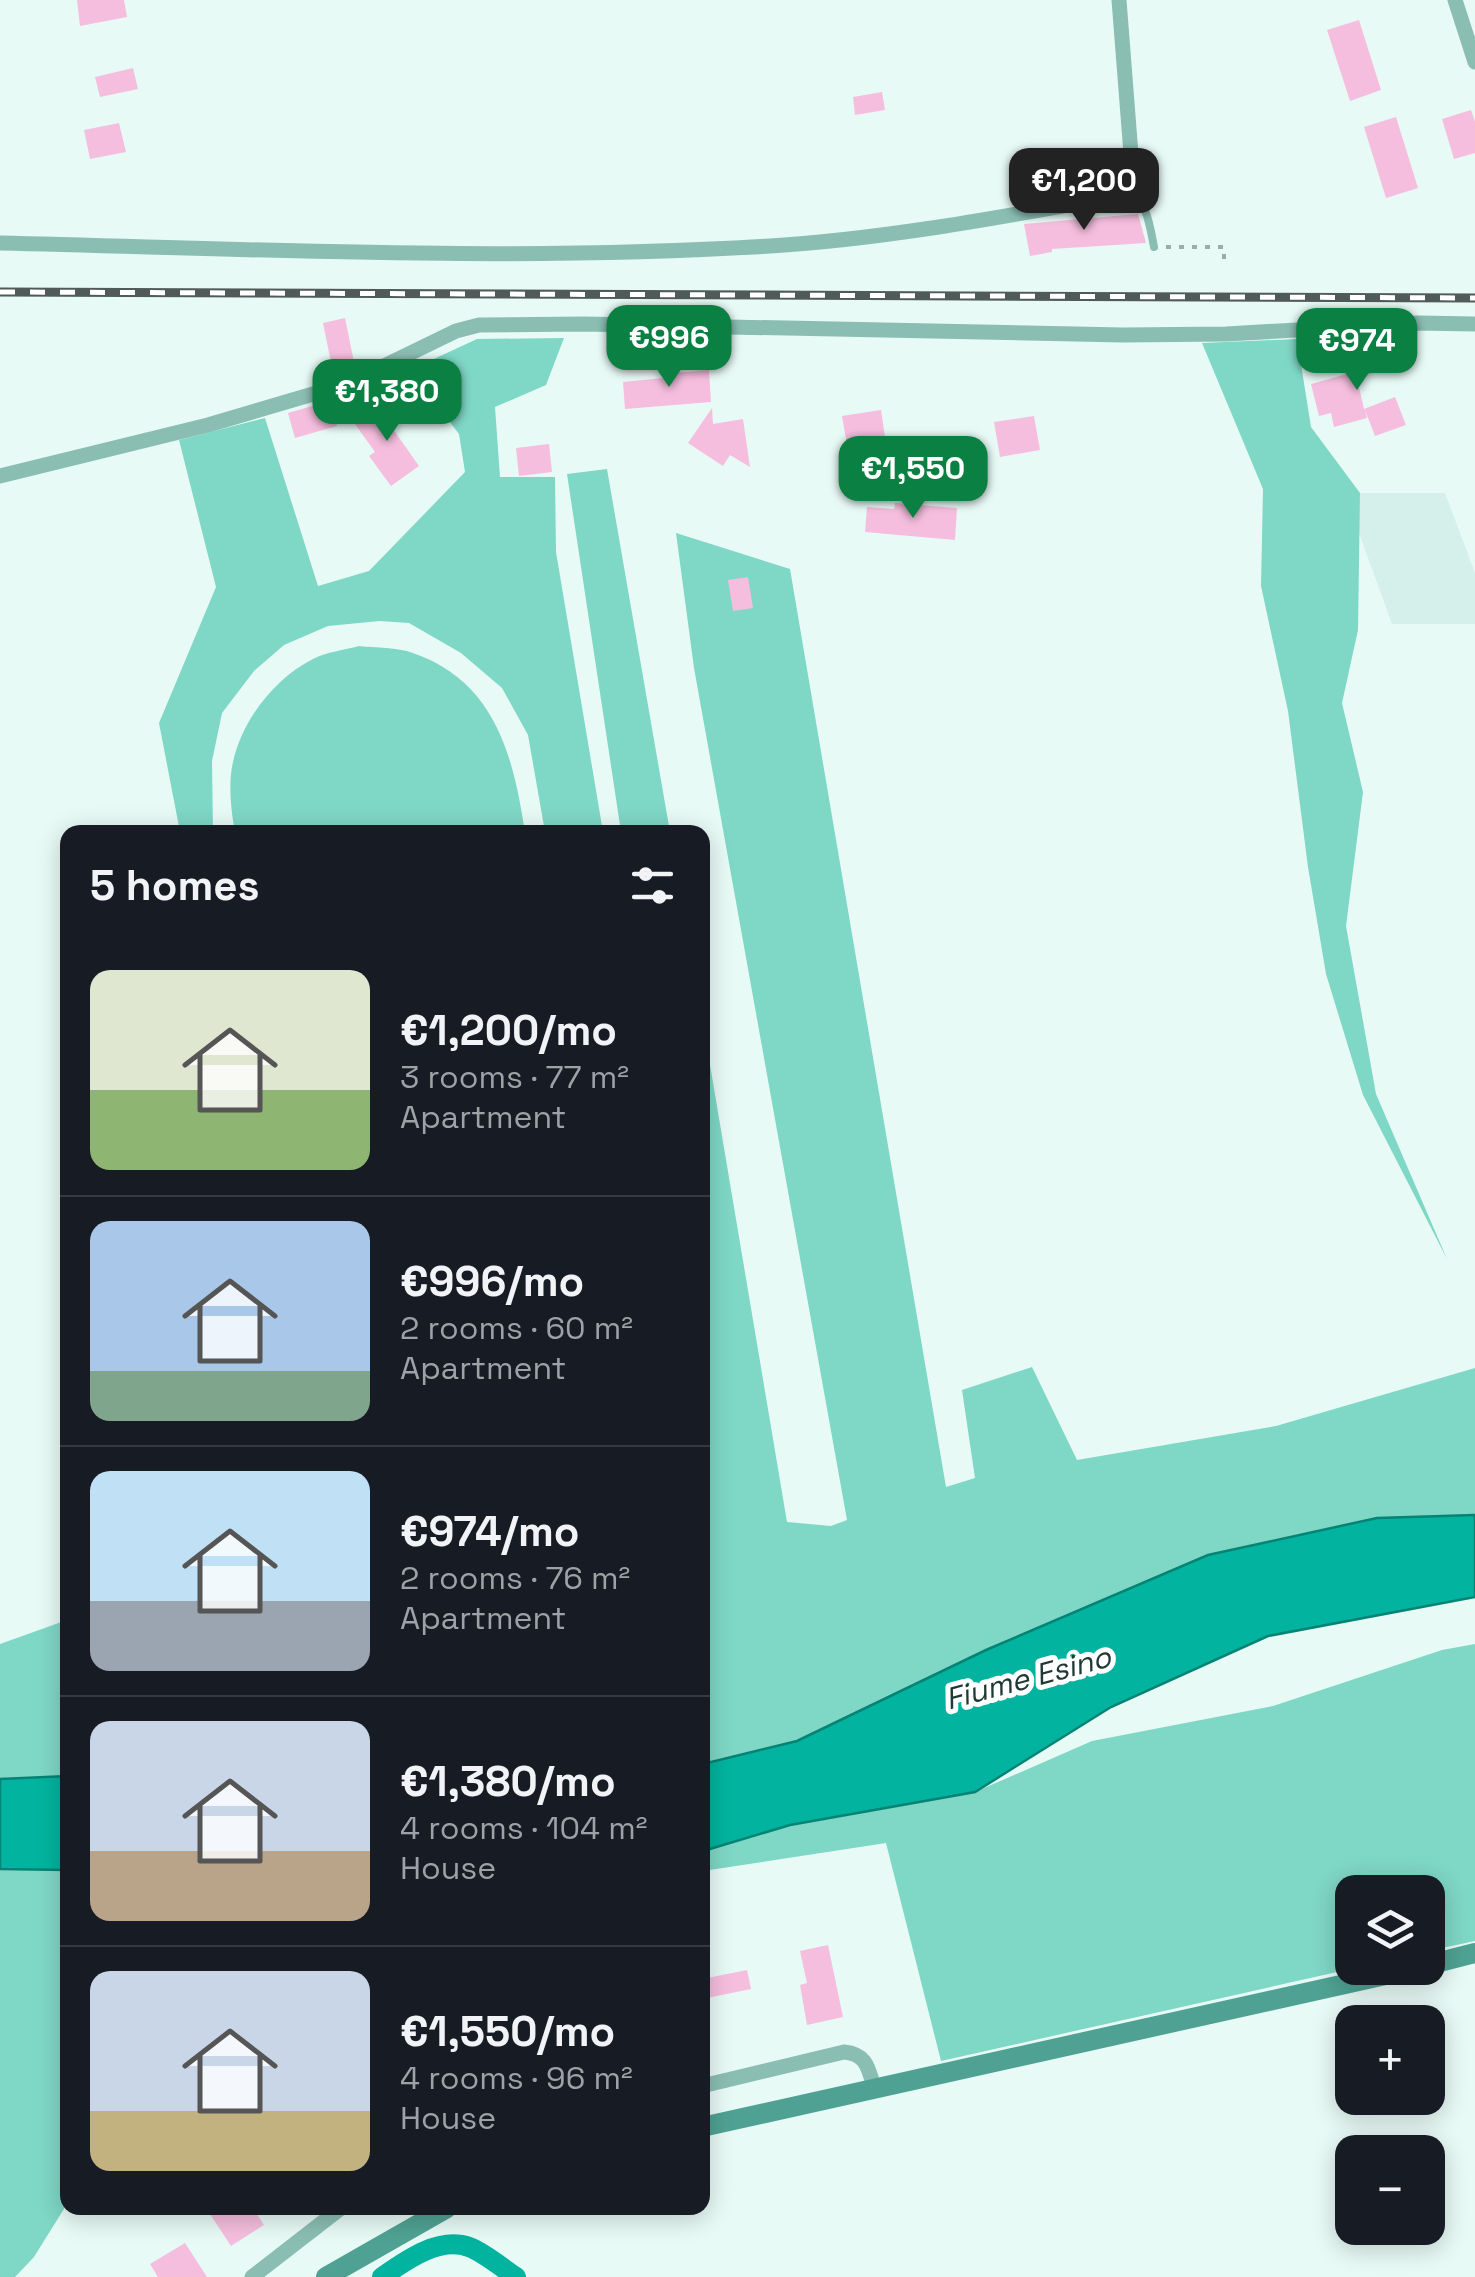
<!DOCTYPE html>
<html lang="en">
<head>
<meta charset="utf-8">
<style>
  body { margin:0; font-family:"Space Grotesk",sans-serif; background:#242831; color:#f1f3f6; height:100vh; display:flex; flex-direction:column; font-size:38px; white-space:nowrap }
  * { box-sizing:border-box; margin:0 }
  p { font-size:32px; color:#9ea1a6 }
  .icon { flex:none; width:55px; height:55px; fill:none; stroke:currentColor; stroke-width:2; stroke-linecap:round; stroke-linejoin:round }
  .map { position:relative; flex:1; overflow:hidden }
  .sheet { position:absolute; left:60px; top:825px; width:650px; height:1390px; display:flex; flex-direction:column; background:#171b24; border-radius:20px; box-shadow:0 5px 25px #0003 }
  .sheet>* { flex:none }
  .fabs { position:absolute; left:1335px; top:1875px; display:grid; gap:20px }
  .fabs a { display:grid; place-items:center; width:110px; height:110px; border-radius:20px; background:#171b24; box-shadow:0 5px 25px #0003; font-size:50px }
  .price { position:absolute; translate:-50% -85px; padding:0 22px; border-radius:20px; background:#0b8043; color:#fff; font-size:32px; line-height:65px; filter:drop-shadow(0 2px 5px #0008) }
  .price::after { content:''; position:absolute; left:50%; top:60px; width:30px; height:22px; margin-left:-15px; background:inherit; clip-path:polygon(0 0,100% 0,50% 100%) }
  .price.active { background:#222; color:#fff }
  ul { padding:0; list-style:none }
  li { display:flex; align-items:center; gap:30px; height:250px; padding:0 30px }
  li+li { border-top:2px solid #363941 }
  li span { display:grid; place-items:center; flex:none; width:280px; height:200px; border-radius:20px; color:#555 }
  li>.icon { margin-inline-start:auto }
  span .icon { width:120px; height:120px; fill:#fffc; stroke-width:1 }
  li b { font-size:42px }
  h2 { display:flex; justify-content:space-between; align-items:center; height:120px; padding:0 30px; font-size:42px }
  .map>svg:first-child { display:block }
  .built { fill:#d5efea }
  .green { fill:#7fd7c6 }
  .water { fill:#02b49f; stroke:#058374; stroke-width:2.5 }
  .lines { fill:none; stroke-linecap:round; stroke-linejoin:round }
  .canal { stroke:#02b49f; stroke-width:20 }
  .building { fill:#f5bede }
  .path { stroke:#9eaca9; stroke-width:4; stroke-dasharray:5 8; stroke-linecap:butt }
  .lane { stroke:#8bbeb3; stroke-width:8 }
  .street { stroke:#8bbeb3; stroke-width:15 }
  .secondary { stroke:#4fa293; stroke-width:20 }
  .rail-casing { stroke:#505a58; stroke-width:9 }
  .rail { stroke:#fff; stroke-width:5; stroke-dasharray:15; stroke-linecap:butt }
  .labels { text-anchor:middle; stroke-width:10; stroke-linejoin:round; paint-order:stroke }
  .water-label { font-size:30px; font-style:italic; fill:#213934; stroke:#fff }
</style>
</head>
<body>
<div class="map">
<svg width="1475" height="2277" viewBox="0 0 1475 2277">
  <rect width="100%" height="100%" fill="#e8faf6"/>
  <polygon class="built" points="1360,493 1445,493 1475,573 1475,624 1392,624 1359,533"/>
  <g class="green">
    <polygon points="564,338 546,385 495,407 500,477 555,477 556,552 603,832 545,832 528,735 502,688 461,653 409,623 380,621 328,626 284,645 254,671 222,713 212,761 213,832 180,832 159,723 216,587 179,440 265,418 318,586 369,571 465,472 459,434 410,370 477,339"/>
    <polygon points="1297,339 1311,427 1360,493 1358,630 1342,703 1363,792 1346,926 1376,1094 1447,1259 1363,1095 1326,974 1308,867 1288,711 1261,586 1263,489 1202,343"/>
    <polygon points="607,469 670,832 621,832 567,474"/>
    <polygon points="676,533 790,569 946,1487 975,1478 962,1390 1032,1367 1077,1460 1276,1426 1475,1368 1475,1515 1377,1518 986,1650 797,1741 703,1764 703,1023 787,1522 831,1526 847,1520 694,668"/>
    <path d="M359,646C376,648 397,647 413,653C496,682 513,756 525,832H235C231,811 228,783 233,762C242,720 275,678 313,659C327,652 344,650 359,646Z"/>
    <polygon points="67,1620 67,1776 0,1779 0,1644"/>
    <polygon points="1475,1644 1475,1941 1428,1951 1428,1892 1352,1892 1352,1968 1355,1968 941,2061 886,1843 703,1871 703,1851 790,1825 975,1792 1092,1741 1273,1706 1442,1650"/>
    <polygon points="0,1869 68,1870 67,2204 34,2257 15,2277 0,2277"/>
  </g>
  <g class="water">
    <polygon points="1475,1515 1475,1597 1268,1636 1111,1707 975,1792 790,1825 703,1851 703,1764 797,1741 986,1650 1208,1555 1377,1518"/>
    <polygon points="67,1776 67,1870 0,1869 0,1779"/>
  </g>
  <g class="lines">
    <path class="canal" d="M382,2277C405,2261 439,2236 469,2247C485,2253 502,2268 516,2277"/>
  </g>
  <g class="building">
    <polygon points="77,0 124,0 127,17 80,26"/>
    <polygon points="1359,20 1381,90 1350,101 1327,30"/>
    <polygon points="133,68 138,89 100,97 95,77"/>
    <polygon points="882,92 885,110 855,115 853,97"/>
    <polygon points="1471,110 1475,122 1475,153 1454,159 1442,119"/>
    <polygon points="1396,117 1418,188 1386,198 1364,127"/>
    <polygon points="119,123 126,152 90,159 84,130"/>
    <polygon points="1138,214 1146,243 1052,249 1052,252 1030,256 1024,224"/>
    <polygon points="345,318 354,362 332,367 323,323"/>
    <polygon points="1374,338 1384,369 1357,378 1364,409 1395,397 1406,425 1375,436 1365,410 1367,418 1334,427 1331,413 1319,416 1311,384 1347,374 1341,355 1352,352 1350,346"/>
    <polygon points="709,370 711,402 625,409 623,382 663,378 662,374"/>
    <polygon points="387,400 398,415 388,422 419,466 391,486 369,456 375,452 355,424"/>
    <polygon points="330,401 337,426 295,438 288,413"/>
    <polygon points="712,408 713,424 743,419 750,467 730,455 723,466 688,443"/>
    <polygon points="881,410 886,444 848,450 842,416"/>
    <polygon points="1034,416 1040,450 1000,457 994,422"/>
    <polygon points="549,444 552,472 519,476 516,448"/>
    <polygon points="895,503 957,508 955,540 865,532 867,507 894,509"/>
    <polygon points="748,577 753,608 733,611 728,580"/>
    <polygon points="828,1945 843,2017 807,2025 800,1985 807,1983 800,1951"/>
    <polygon points="747,1970 751,1989 702,1999 702,1979"/>
    <polygon points="206,2208 253,2208 264,2225 231,2246"/>
    <polygon points="185,2243 207,2277 158,2277 150,2264"/>
  </g>
  <g class="lines">
    <polyline class="path" points="1166,247 1224,247 1224,260"/>
    <path class="lane" d="M1124,184C1147,201 1149,221 1154,247"/>
    <g class="street">
      <polyline points="1455,0 1475,62"/>
      <path d="M0,243C256,249 515,262 770,246C884,239 995,218 1107,198L1118,192L1132,167L1119,0"/>
      <polyline points="0,476 208,425 347,384 456,331 479,325 585,324 1123,335 1226,334 1418,323 1475,324"/>
      <path d="M702,2086L844,2052C866,2054 868,2067 874,2087"/>
      <polyline points="252,2277 341,2208"/>
    </g>
    <g class="secondary">
      <polyline points="1428,1965 1475,1953"/>
      <polyline points="702,2127 1417,1968"/>
      <polyline points="326,2277 447,2208"/>
    </g>
    <defs>
      <polyline id="rail" points="0,292 1475,298"/>
    </defs>
    <use href="#rail" class="rail-casing"/>
    <use href="#rail" class="rail"/>
  </g>
  <g class="labels">
    <g class="water-label">
      <text transform="translate(1028 1678) rotate(-15)" y="10">Fiume Esino</text>
    </g>
  </g>
</svg>
<div class="fabs">
<a><svg class="icon" aria-label="layers" viewBox="0 0 24 24"><path d="M12 4l9 5-9 5-9-5zM3 14l9 5 9-5"/></svg></a>
<a>+</a>
<a>−</a>
</div>
<b class="price active" style="left:1084px;top:233px">€1,200</b>
<b class="price" style="left:669px;top:390px">€996</b>
<b class="price" style="left:1357px;top:393px">€974</b>
<b class="price" style="left:387px;top:444px">€1,380</b>
<b class="price" style="left:913px;top:521px">€1,550</b>
<section class="sheet">
<h2>5 homes<svg class="icon" aria-label="filters" viewBox="0 0 24 24"><path d="M4 7h16M4 17h16"/><circle cx="9" cy="7" r="2"/><circle cx="15" cy="17" r="2"/></svg></h2>
<ul>
<li><span style="background:linear-gradient(#dfe7d0 60%,#8fb573 0)"><svg class="icon" aria-label="home" viewBox="0 0 24 24"><path d="M3 11l9-7 9 7M6 9v11h12V9"/></svg></span><div><b>€1,200/mo</b><p>3 rooms · 77 m²</p><p>Apartment</p></div></li>
<li><span style="background:linear-gradient(#a9c7e8 75%,#7fa58c 0)"><svg class="icon" aria-label="home" viewBox="0 0 24 24"><path d="M3 11l9-7 9 7M6 9v11h12V9"/></svg></span><div><b>€996/mo</b><p>2 rooms · 60 m²</p><p>Apartment</p></div></li>
<li><span style="background:linear-gradient(#bfe0f5 65%,#9aa5b1 0)"><svg class="icon" aria-label="home" viewBox="0 0 24 24"><path d="M3 11l9-7 9 7M6 9v11h12V9"/></svg></span><div><b>€974/mo</b><p>2 rooms · 76 m²</p><p>Apartment</p></div></li>
<li><span style="background:linear-gradient(#c9d6e8 65%,#b9a48a 0)"><svg class="icon" aria-label="home" viewBox="0 0 24 24"><path d="M3 11l9-7 9 7M6 9v11h12V9"/></svg></span><div><b>€1,380/mo</b><p>4 rooms · 104 m²</p><p>House</p></div></li>
<li><span style="background:linear-gradient(#c9d6e8 70%,#c2b280 0)"><svg class="icon" aria-label="home" viewBox="0 0 24 24"><path d="M3 11l9-7 9 7M6 9v11h12V9"/></svg></span><div><b>€1,550/mo</b><p>4 rooms · 96 m²</p><p>House</p></div></li>
</ul>
</section>
</div>
</body>
</html>
